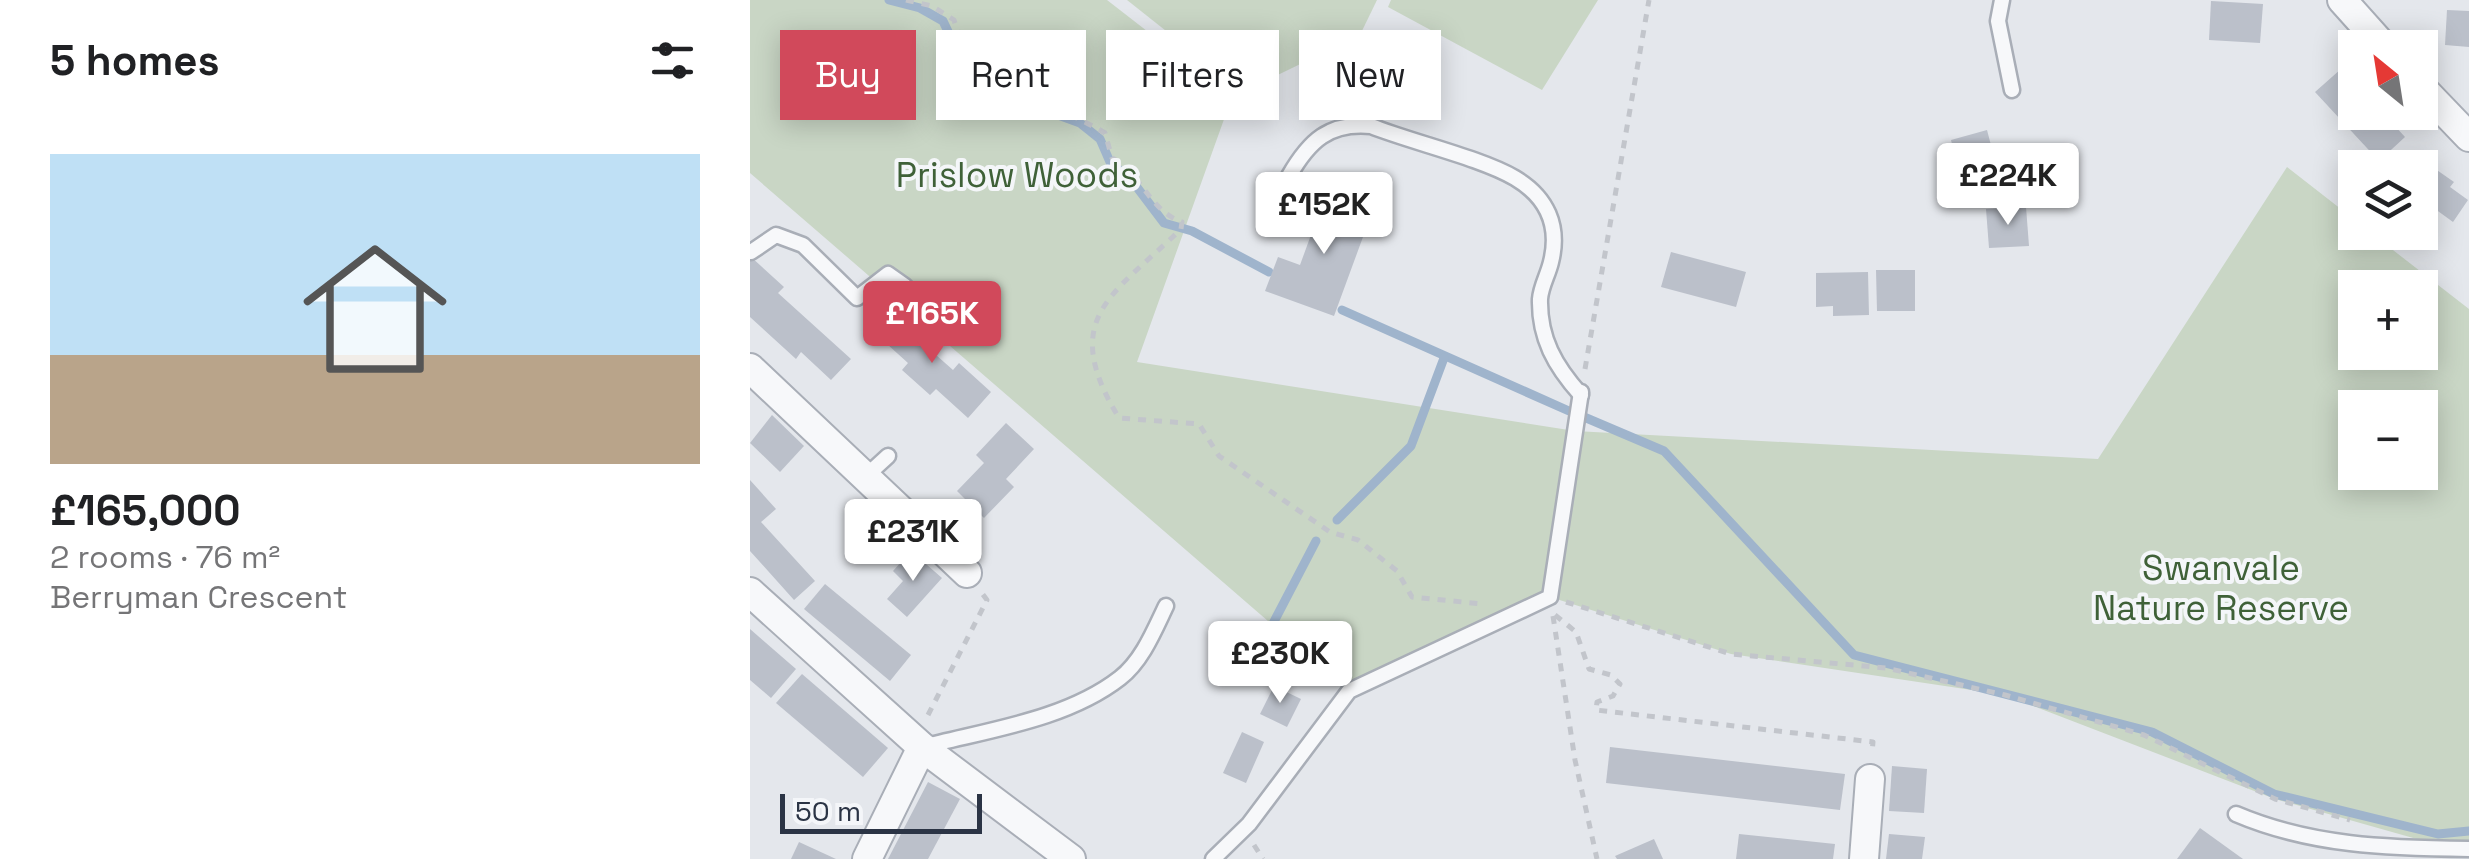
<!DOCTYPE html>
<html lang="en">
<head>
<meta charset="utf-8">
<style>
  body { margin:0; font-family:"Space Grotesk",sans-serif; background:#f6f6f6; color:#202124; height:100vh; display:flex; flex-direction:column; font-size:38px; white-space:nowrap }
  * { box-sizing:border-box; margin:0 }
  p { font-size:32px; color:#757577 }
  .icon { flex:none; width:55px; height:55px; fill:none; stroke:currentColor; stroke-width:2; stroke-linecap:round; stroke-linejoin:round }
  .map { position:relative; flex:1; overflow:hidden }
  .details { display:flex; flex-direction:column; background:#fff; width:750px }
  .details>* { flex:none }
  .banner { position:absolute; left:30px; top:30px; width:950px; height:90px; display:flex; gap:20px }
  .needle { width:65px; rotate:330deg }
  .buttons { position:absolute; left:1588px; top:30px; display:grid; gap:20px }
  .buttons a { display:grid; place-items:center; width:100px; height:100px; border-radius:0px; background:#fff; box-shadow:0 5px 25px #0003; font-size:50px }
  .scale { position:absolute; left:30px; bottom:25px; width:202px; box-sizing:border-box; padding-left:10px; border:5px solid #2b3445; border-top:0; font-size:28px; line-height:35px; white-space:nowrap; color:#2b3445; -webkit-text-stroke:8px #f4f6f9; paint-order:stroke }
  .price { position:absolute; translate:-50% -85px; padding:0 22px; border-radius:10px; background:#fff; color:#222; font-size:32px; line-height:65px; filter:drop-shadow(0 2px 5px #0008) }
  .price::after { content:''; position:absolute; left:50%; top:60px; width:30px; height:22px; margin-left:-15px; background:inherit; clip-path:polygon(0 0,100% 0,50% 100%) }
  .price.current { background:#d1495b; color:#fff }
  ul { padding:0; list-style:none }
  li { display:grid; align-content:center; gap:20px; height:530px; padding:0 50px }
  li+li { border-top:2px solid #e0e0e0 }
  li span { display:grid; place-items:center; height:310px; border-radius:0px; color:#555 }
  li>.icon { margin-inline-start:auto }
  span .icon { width:180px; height:180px; fill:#fffc; stroke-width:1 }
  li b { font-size:42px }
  h2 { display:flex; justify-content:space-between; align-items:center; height:120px; padding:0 50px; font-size:42px }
  .chip { padding:0 35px; border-radius:0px; background:#fff; box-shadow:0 5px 25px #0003; font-size:35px; line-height:90px }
  .chip.current { background:#d1495b; color:#fff }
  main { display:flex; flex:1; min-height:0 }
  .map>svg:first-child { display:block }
  .green { fill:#c9d6c5; fill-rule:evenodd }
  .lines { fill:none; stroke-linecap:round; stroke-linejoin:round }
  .stream { stroke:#9fb4cc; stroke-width:9 }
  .building { fill:#bbc0ca }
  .lane-casing { stroke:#a9aeb7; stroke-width:19 }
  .street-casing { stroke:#a9aeb7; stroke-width:32 }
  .path { stroke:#c2c5cb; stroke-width:5; stroke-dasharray:8 8; stroke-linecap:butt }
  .lane { stroke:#f7f8fa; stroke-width:14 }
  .street { stroke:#f7f8fa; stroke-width:28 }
  .labels { text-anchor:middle; stroke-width:8; stroke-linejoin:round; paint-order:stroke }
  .park-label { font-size:35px; fill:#3f6138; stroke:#f4f6f9 }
</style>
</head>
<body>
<main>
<section class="details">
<h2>5 homes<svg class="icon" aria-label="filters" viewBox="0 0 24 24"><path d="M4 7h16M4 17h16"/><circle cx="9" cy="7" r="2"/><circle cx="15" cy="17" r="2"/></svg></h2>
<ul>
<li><span style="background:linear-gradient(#bfe0f5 65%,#b9a48a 0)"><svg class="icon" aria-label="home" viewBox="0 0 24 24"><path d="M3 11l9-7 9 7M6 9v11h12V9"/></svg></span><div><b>£165,000</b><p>2 rooms · 76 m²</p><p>Berryman Crescent</p></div></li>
</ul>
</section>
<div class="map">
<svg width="1719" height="859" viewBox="0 0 1719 859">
  <rect width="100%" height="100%" fill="#e4e7ec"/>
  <g class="green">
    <path d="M0,0H357L482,97L387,362L825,431L1348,459L1537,167L1605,220V232L1621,233L1719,309V841L1688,845L1525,799L1255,695L981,654L800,597L599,691L0,173ZM1605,288H1670V352H1605ZM1605,408H1670V472H1605Z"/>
    <polygon points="377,0 627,0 610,35 493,92"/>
    <polygon points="641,0 848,0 792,90 638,7"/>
  </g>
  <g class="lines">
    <g class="stream">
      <polyline points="139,0 170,8 193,21 203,42 228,67 289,108 330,123 350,139 360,162 383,182 414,223 442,231 519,272"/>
      <polyline points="592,310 819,411"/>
      <polyline points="834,417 914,451 1104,655 1402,732 1524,794 1688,834 1719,831"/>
      <polyline points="587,520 661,446 694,358"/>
      <polyline points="516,637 566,541"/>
    </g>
  </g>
  <g class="building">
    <polygon points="1461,1 1513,4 1510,43 1459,40"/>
    <polygon points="1697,10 1719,11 1719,47 1695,45"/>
    <polygon points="1591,69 1605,85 1605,112 1632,112 1655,137 1629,161 1565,92"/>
    <polygon points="1237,130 1243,153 1283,143 1290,171 1213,190 1201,140"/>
    <polygon points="1671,159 1704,182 1700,187 1718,200 1703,222 1681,206 1670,221 1670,168 1665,168"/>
    <polygon points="577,191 624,207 584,316 515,291 528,257 550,265"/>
    <polygon points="1276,207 1279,246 1239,248 1236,209"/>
    <polygon points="921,252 996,272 986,307 911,287"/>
    <polygon points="0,256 34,287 28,293 101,359 81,380 51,352 46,359 0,317"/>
    <polygon points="1126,270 1165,270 1165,311 1127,311"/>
    <polygon points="1118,272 1119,315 1083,316 1083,306 1066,307 1066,273"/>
    <polygon points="149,310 183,340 177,347 203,370 209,363 241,392 218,418 186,389 180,395 152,370 158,363 127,335"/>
    <polygon points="22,415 54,446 30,472 0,443"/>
    <polygon points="256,423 284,449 256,479 264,487 234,518 207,491 234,463 226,455"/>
    <polygon points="0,480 26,509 11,522 65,581 44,600 0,551"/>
    <polygon points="161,551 192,578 157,617 137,599 153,581 143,571"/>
    <polygon points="75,584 161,655 140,681 54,609"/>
    <polygon points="0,629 46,669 21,698 0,680"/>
    <polygon points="52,674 138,748 113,777 26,703"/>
    <polygon points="524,686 551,699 537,727 510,714"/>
    <polygon points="492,732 514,742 496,783 473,773"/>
    <polygon points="860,747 1095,774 1090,810 856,783"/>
    <polygon points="1142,766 1177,769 1174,813 1139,811"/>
    <polygon points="178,782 210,799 178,859 138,859"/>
    <polygon points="1450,828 1493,859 1427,859"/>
    <polygon points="989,834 1085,844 1083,859 986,859"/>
    <polygon points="1139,834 1175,837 1172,859 1136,859"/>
    <polygon points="904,839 913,859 867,859 865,856"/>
    <polygon points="49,842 86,859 41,859"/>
  </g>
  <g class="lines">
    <defs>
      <g id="lane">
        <polyline points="1252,0 1248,21 1262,90"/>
        <path d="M539,176C559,141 579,122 621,126C661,142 731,158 765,178C797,197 810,226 801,262C798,275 791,286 790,299C789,338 805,366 831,395"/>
        <polyline points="1,252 26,235 53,245 107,298 138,274 155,286"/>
        <polyline points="114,478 138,456"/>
        <path d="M172,747C237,730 316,720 370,678C392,661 404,631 416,606"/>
        <path d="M1486,814C1561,846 1638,848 1719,849"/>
        <polyline points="463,859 499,824 599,691 800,597 831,392"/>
      </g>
      <g id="street">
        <polyline points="1592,0 1635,48"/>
        <polyline points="1670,86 1719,137"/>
        <polyline points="0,368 217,573"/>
        <polyline points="0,592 172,747 321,859"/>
        <polyline points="117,859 172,747"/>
        <polyline points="1114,859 1120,779"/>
      </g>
    </defs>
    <use href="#lane" class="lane-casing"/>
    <use href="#street" class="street-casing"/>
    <g class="path">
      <path d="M156,0L182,6L204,20C223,85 304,102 355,133L362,158C392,175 401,212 432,222L431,229C362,296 308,318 369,418L449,424L469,456L580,532L608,540L647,571L662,597L733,604"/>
      <polyline points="835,369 899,0"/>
      <polyline points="816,602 981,654 1136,668 1255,695 1394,735 1525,799 1600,820"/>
      <polyline points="805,615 826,632 839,669 861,675 870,684 863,696 847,702 846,710 1123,742 1122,753"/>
      <polyline points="803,616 825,760 847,859"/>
      <polyline points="178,715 237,600 231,592"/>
      <polyline points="504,845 513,859"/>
    </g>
    <use href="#lane" class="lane"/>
    <use href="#street" class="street"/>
  </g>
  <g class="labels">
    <g class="park-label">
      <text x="267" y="187">Prislow Woods</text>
      <text x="1471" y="580">Swanvale<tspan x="1471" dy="40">Nature Reserve</tspan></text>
    </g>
  </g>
</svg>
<div class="buttons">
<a><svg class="needle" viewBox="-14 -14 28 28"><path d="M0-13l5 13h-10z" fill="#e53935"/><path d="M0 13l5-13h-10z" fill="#757577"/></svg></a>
<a><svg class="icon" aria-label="layers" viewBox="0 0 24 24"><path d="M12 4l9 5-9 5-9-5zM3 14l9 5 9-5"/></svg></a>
<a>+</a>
<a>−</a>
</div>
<div class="scale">50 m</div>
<b class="price" style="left:1258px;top:228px">£224K</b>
<b class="price" style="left:574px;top:257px">£152K</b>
<b class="price current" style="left:182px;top:366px">£165K</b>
<b class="price" style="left:163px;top:584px">£231K</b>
<b class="price" style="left:530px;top:706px">£230K</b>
<div class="banner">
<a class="chip current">Buy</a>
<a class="chip">Rent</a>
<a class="chip">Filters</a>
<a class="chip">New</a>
</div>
</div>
</main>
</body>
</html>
